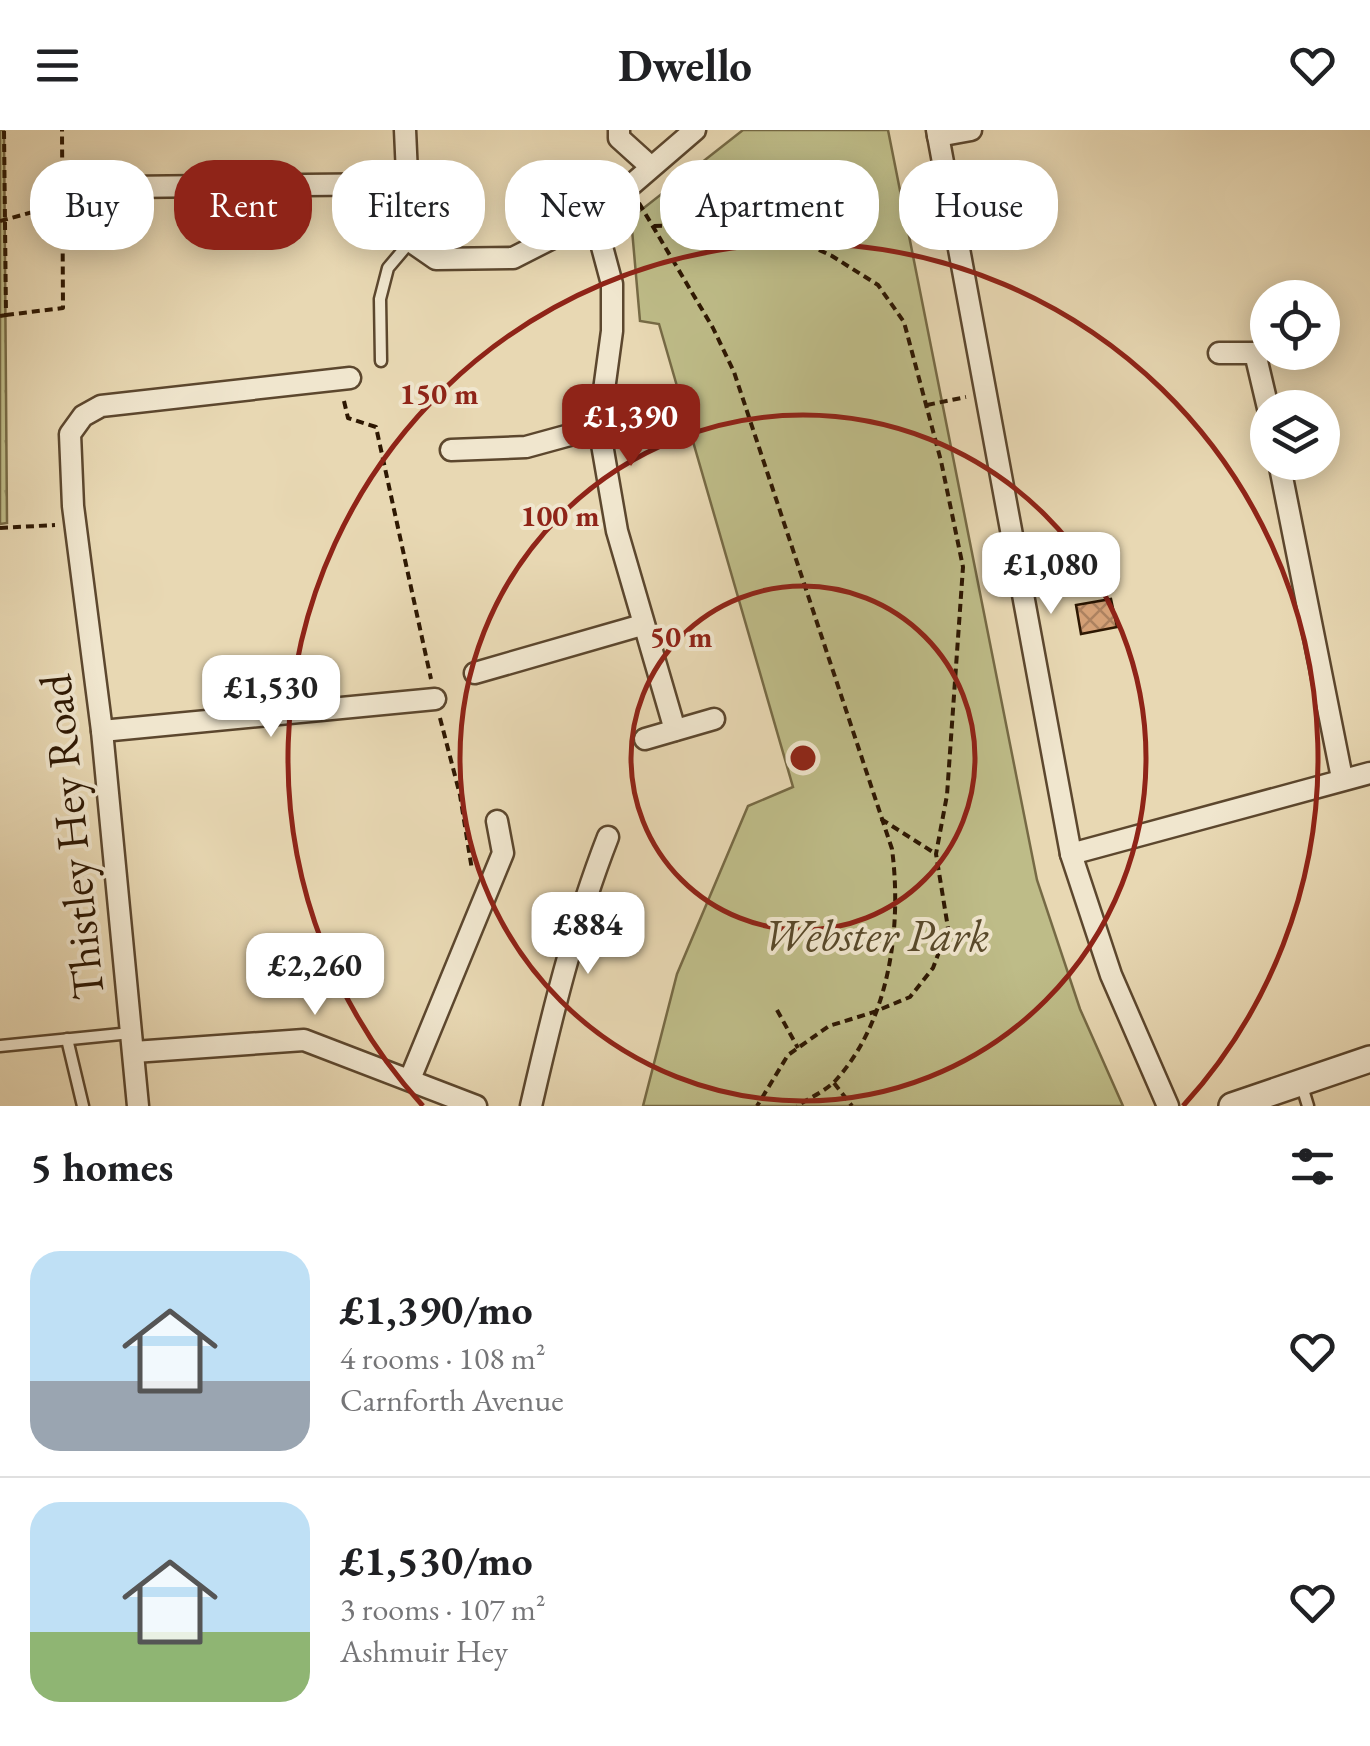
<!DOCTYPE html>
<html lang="en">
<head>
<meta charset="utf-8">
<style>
  body { margin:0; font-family:"EB Garamond",serif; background:#f2f2f2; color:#202124; height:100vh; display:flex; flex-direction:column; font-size:38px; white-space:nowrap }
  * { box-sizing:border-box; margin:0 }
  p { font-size:32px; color:#757577 }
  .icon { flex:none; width:55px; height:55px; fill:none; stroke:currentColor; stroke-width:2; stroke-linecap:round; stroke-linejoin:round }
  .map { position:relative; height:976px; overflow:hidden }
  .side { display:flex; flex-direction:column; background:#fff; flex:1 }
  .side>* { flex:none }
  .top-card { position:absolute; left:30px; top:30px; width:1310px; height:90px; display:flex; gap:20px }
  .tools { position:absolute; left:1250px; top:150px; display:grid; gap:20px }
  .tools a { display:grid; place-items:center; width:90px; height:90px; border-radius:50%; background:#fff; box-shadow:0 5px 25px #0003; font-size:50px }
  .price { position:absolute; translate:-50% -85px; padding:0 22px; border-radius:20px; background:#fff; color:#222; font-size:32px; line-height:65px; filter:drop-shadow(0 2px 5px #0008) }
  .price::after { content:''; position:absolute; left:50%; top:60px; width:30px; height:22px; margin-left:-15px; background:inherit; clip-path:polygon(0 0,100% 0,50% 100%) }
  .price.on { background:#8f2418; color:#fff }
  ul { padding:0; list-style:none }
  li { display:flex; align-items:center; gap:30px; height:250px; padding:0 30px }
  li+li { border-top:2px solid #e0e0e0 }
  li span { display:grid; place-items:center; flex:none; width:280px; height:200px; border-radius:30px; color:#555 }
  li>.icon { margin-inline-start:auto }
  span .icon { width:120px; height:120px; fill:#fffc; stroke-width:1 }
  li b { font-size:42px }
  h2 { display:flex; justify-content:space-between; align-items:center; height:120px; padding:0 30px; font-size:42px }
  .tag { padding:0 35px; border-radius:40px; background:#fff; box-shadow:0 5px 25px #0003; font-size:35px; line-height:90px }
  .tag.on { background:#8f2418; color:#fff }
  header { display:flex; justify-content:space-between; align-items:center; height:130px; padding:0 30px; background:#fff; font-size:45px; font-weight:700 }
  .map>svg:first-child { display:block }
  .grass { fill:url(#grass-tufts); stroke:#766a45; stroke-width:2.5 }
  .green { fill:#bebc88; stroke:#766a45; stroke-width:2.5 }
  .building { fill:url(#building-cross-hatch); stroke:#2d1702; stroke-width:2.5 }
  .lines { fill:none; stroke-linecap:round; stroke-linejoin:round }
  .service-casing { stroke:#5c472e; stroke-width:15 }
  .minor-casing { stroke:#5c472e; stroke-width:25 }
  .tertiary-casing { stroke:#5c472e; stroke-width:30 }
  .path { stroke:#2d1702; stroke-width:4; stroke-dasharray:8 5; stroke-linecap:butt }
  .service { stroke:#f0e6ce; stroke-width:10 }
  .minor { stroke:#f0e6ce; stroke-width:20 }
  .tertiary { stroke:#f0e6ce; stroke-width:25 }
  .ring { fill:none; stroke:#8f2418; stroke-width:5 }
  .labels { text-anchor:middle; stroke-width:8; stroke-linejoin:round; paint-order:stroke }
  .street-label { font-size:45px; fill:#2d1702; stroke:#f0e6ce }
  .park-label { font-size:45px; font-style:italic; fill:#58492a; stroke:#f0e6ce }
  .centre { fill:#8f2418; stroke:#f0e6ce; stroke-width:5 }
  .ring-label { font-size:30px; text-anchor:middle; font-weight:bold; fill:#8f2418; stroke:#f0e6ce; stroke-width:8; stroke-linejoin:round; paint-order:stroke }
</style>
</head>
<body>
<header><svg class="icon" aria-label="menu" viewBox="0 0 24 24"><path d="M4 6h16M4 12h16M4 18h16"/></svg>Dwello<svg class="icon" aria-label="heart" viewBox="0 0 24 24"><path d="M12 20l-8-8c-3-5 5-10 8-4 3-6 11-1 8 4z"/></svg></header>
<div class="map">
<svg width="1370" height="976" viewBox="0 0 1370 976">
  <defs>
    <pattern id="grass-tufts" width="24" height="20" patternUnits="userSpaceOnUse" patternTransform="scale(2.5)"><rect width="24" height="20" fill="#bebc88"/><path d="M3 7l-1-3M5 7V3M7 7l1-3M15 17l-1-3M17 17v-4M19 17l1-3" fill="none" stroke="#a4a174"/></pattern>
    <pattern id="building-cross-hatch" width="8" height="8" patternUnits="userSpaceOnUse" patternTransform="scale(2.5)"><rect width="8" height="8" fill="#d4a076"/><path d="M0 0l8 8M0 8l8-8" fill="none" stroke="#ac815f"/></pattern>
  </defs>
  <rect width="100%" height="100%" fill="#e8d8b3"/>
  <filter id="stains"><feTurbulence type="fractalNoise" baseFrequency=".002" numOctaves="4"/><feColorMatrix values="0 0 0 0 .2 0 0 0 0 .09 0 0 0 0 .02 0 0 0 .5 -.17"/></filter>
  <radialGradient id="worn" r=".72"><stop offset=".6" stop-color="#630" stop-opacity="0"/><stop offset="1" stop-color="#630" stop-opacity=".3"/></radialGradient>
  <polygon class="grass" points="0,0 4,0 7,393 0,394"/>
  <polygon class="green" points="743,0 888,0 1037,750 1080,879 1123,976 643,976 677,844 748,676 793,657 659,194 640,191 631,88"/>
  <polygon class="building" points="1111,469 1117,497 1081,504 1076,475"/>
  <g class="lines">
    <defs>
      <g id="service">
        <polyline points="381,231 380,169 388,138 410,112"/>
        <polyline points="67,909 83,976"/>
        <polyline points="0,916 131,903"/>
        <polyline points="1301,953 1308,976"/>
      </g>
      <g id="minor">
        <polyline points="405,0 410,111 436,129 513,128 594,87 695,0"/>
        <polyline points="619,0 619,8 650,36"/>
        <polyline points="937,0 1071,724 1111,845 1168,976"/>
        <polyline points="938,6 971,0"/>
        <polyline points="125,57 406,54"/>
        <polyline points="594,87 612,154 612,201 599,297 617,401 675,600"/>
        <polyline points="1219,223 1255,223 1267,220"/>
        <polyline points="1255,223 1268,278"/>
        <polyline points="451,320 526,317 599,297"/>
        <polyline points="1279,332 1342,648"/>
        <polyline points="475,543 642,495"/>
        <polyline points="102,601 435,569"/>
        <polyline points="645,609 714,589"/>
        <polyline points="1071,724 1370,643"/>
        <polyline points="134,922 304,910 476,976"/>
        <polyline points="410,949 503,723 497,691"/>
        <polyline points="138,976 102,601 73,376 70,304 83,286 101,276 350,248"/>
        <path d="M531,976C552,885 574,794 608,707"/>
      </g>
      <polyline id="tertiary" points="1232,976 1370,929"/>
    </defs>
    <use href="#service" class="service-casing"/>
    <use href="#minor" class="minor-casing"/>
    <use href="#tertiary" class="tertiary-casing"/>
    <g class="path">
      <path d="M639,73L713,198L734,242L892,719C902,796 890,890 836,950C826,961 809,968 797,976"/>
      <polyline points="0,91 106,62"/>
      <polyline points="654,96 721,94 794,108 832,126 878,155 904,192 941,331 963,437 947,665 936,724 948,798 933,838 910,867 874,882 829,896 788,925 757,976"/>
      <polyline points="6,185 63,178 62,0"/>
      <polyline points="0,186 6,185 4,0"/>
      <polyline points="344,271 348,288 376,297 431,549"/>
      <polyline points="927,275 966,267"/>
      <polyline points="0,398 55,395"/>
      <polyline points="440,588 460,665 472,740"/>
      <polyline points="881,689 936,724"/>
      <polyline points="777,880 798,918"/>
      <polyline points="834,953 852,976"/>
    </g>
    <use href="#service" class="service"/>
    <use href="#minor" class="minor"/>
    <use href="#tertiary" class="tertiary"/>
  </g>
  <g class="ring">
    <circle cx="803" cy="628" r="172"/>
    <circle cx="803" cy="628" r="343"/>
    <path d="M423 976A515 515 0 1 1 1183 976"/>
  </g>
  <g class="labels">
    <g class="street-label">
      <text transform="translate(71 707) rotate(-96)" y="16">Thistley Hey Road</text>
    </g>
    <g class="park-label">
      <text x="876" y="821">Webster Park</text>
    </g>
  </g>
  <circle cx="803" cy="628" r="15" class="centre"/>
  <g class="ring-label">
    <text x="439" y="274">150 m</text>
    <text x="560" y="396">100 m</text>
    <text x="681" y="517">50 m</text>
  </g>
  <rect width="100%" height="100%" filter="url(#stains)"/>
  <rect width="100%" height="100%" fill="url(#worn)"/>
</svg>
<div class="tools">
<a><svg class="icon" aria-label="locate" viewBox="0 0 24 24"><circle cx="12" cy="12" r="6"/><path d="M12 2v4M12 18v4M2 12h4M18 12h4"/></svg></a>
<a><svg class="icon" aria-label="layers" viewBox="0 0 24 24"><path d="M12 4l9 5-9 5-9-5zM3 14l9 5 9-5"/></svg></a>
</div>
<b class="price on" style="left:631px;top:339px">£1,390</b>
<b class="price" style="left:1051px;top:487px">£1,080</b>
<b class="price" style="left:271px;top:610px">£1,530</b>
<b class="price" style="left:588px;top:847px">£884</b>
<b class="price" style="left:315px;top:888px">£2,260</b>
<div class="top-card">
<a class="tag">Buy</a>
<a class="tag on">Rent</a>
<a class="tag">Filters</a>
<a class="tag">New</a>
<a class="tag">Apartment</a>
<a class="tag">House</a>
</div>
</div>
<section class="side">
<h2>5 homes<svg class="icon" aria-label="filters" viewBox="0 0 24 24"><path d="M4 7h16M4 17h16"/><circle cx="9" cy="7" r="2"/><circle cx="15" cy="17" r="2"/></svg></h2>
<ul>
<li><span style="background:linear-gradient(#bfe0f5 65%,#9aa5b1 0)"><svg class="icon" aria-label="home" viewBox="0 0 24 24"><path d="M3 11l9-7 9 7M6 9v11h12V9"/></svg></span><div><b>£1,390/mo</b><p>4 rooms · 108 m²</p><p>Carnforth Avenue</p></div><svg class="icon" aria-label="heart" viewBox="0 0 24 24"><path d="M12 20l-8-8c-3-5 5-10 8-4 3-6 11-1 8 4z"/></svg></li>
<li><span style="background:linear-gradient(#bfe0f5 65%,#8fb573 0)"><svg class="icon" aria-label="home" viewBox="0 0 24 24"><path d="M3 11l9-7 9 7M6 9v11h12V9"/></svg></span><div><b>£1,530/mo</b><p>3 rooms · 107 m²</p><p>Ashmuir Hey</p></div><svg class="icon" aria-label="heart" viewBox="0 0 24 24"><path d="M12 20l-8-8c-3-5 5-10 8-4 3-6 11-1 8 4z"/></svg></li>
</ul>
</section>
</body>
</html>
